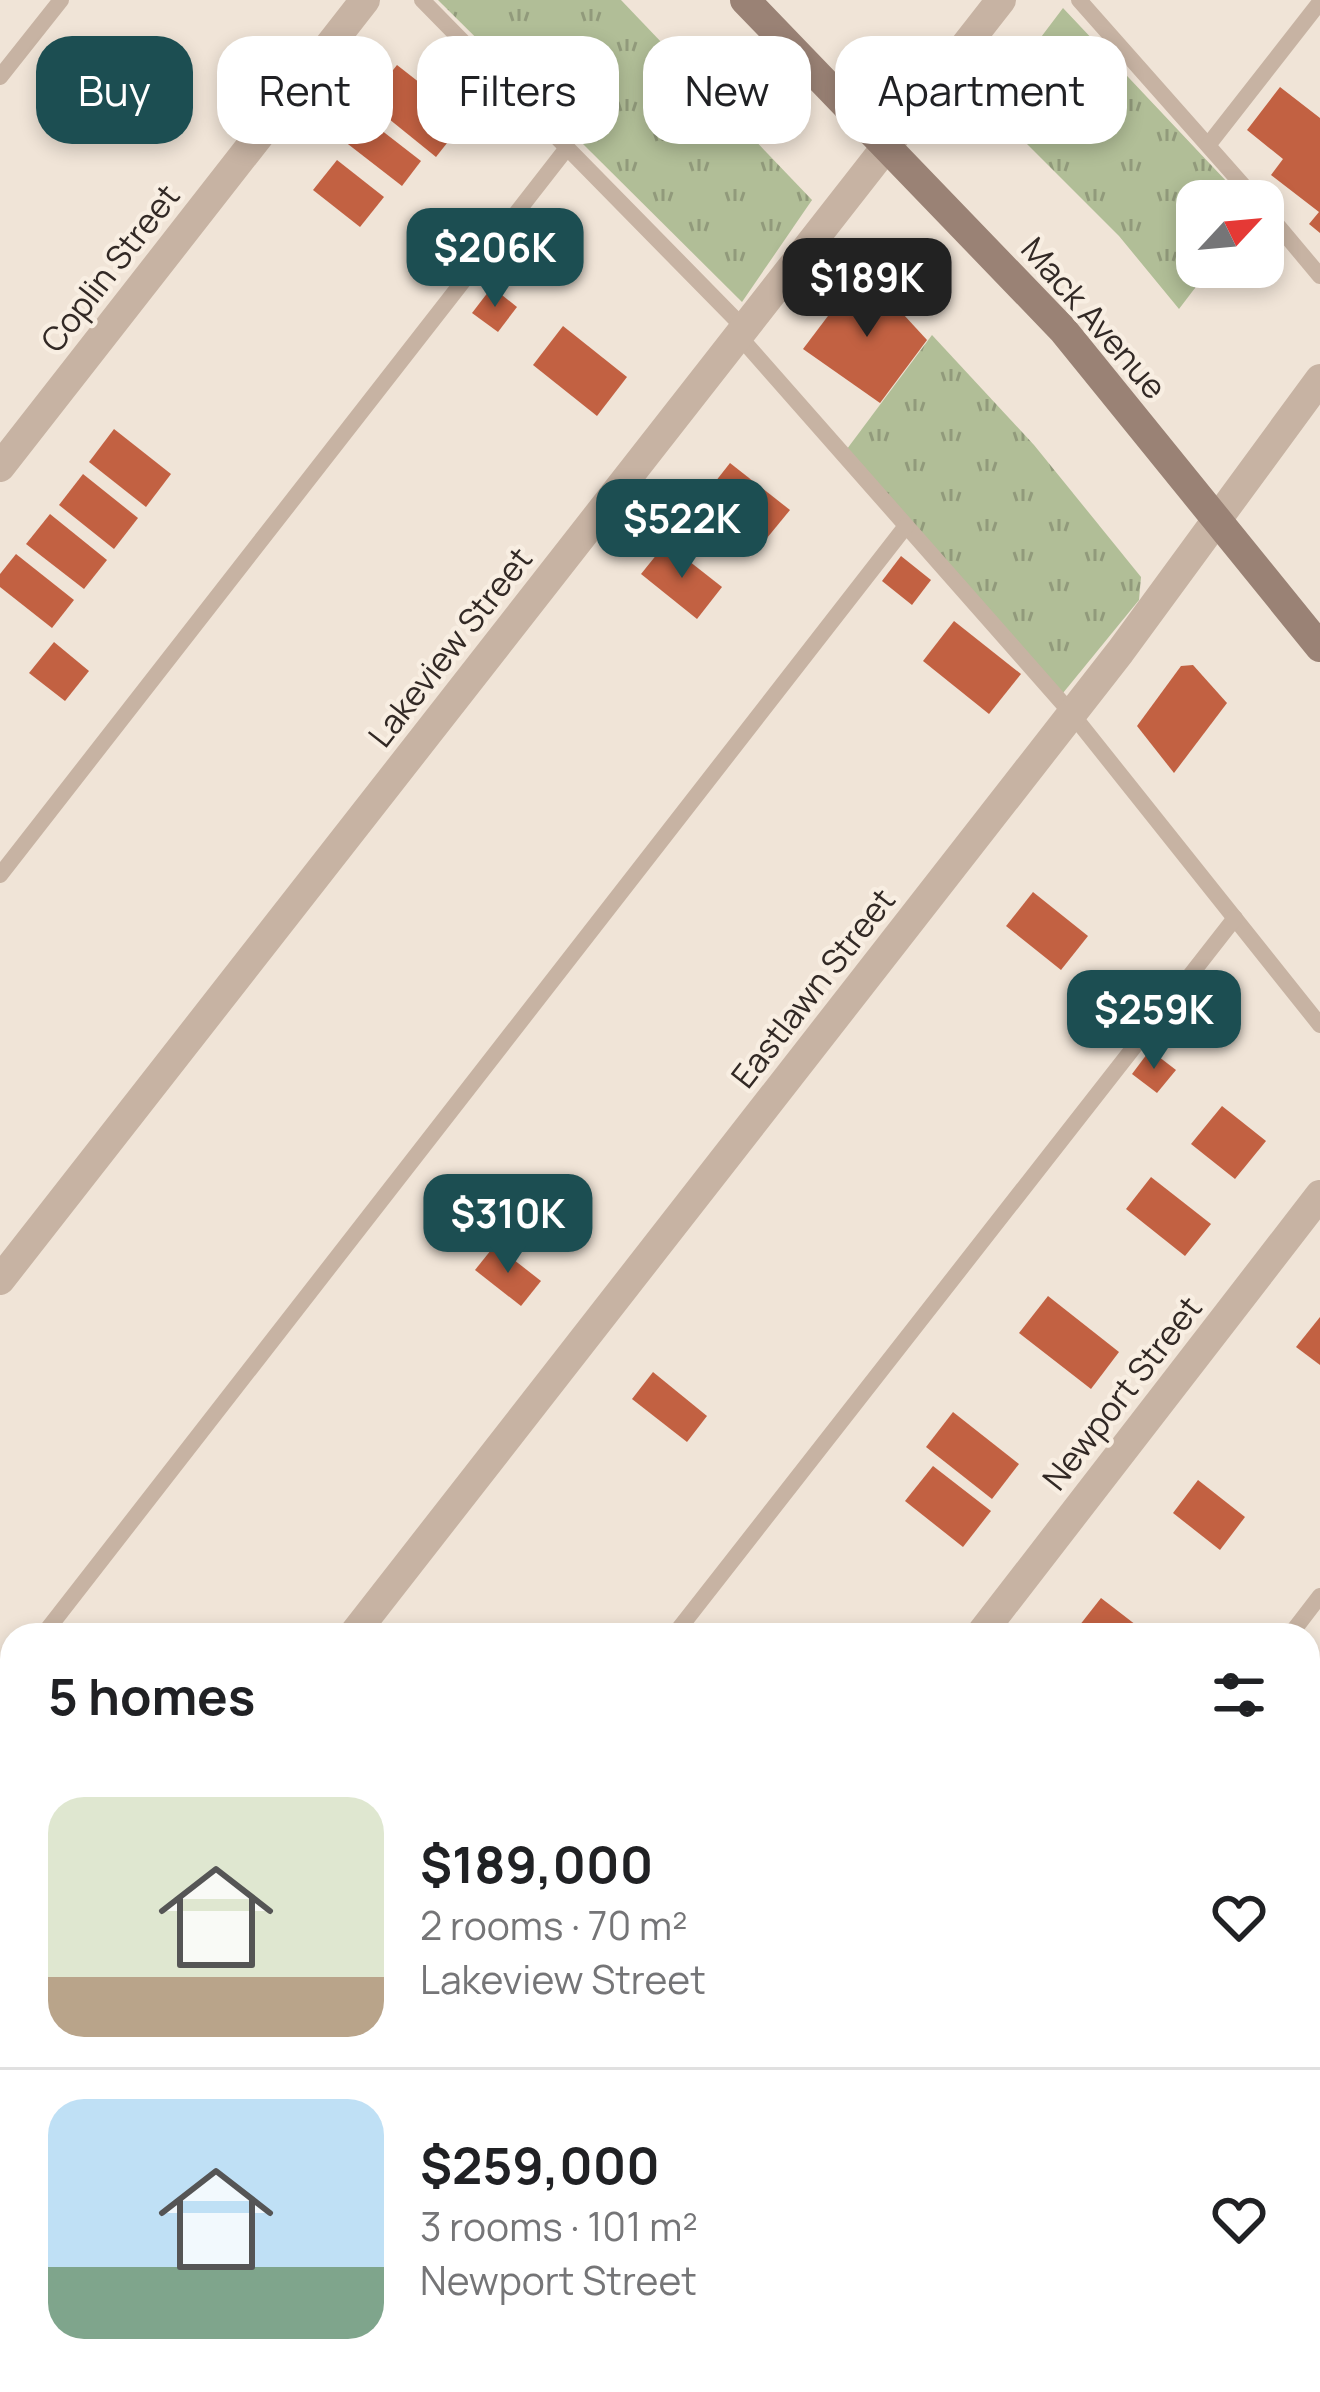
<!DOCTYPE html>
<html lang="en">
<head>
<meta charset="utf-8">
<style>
  body { margin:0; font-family:Manrope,sans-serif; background:#f2f2f2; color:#202124; height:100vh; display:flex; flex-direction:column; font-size:45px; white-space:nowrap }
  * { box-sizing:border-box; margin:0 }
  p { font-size:39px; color:#757577 }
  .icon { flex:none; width:66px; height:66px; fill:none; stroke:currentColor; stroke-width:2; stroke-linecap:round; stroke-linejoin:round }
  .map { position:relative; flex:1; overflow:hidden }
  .details { position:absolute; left:0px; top:1623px; width:1320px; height:771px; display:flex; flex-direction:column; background:#fff; border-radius:36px 36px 0 0; box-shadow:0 6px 18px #0003 }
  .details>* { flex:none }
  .banner { position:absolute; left:36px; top:36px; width:1248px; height:108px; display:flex; gap:24px }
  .needle { width:78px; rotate:64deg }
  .controls { position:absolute; left:1176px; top:180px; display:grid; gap:24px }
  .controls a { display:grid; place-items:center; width:108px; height:108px; border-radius:24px; background:#fff; box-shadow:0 6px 18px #0003; font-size:60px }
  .price { position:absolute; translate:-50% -102px; padding:0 27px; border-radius:24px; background:#1c4e52; color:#fff; font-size:39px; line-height:78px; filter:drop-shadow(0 3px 6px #0008) }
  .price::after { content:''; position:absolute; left:50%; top:72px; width:36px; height:27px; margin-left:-18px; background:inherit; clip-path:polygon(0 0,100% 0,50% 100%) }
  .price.current { background:#222; color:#fff }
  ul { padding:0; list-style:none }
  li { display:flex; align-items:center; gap:36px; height:300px; padding:0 48px }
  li+li { border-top:3px solid #e0e0e0 }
  li span { display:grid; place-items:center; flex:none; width:336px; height:240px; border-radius:36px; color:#555 }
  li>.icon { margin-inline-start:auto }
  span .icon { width:144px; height:144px; fill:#fffc; stroke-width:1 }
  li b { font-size:51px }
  h2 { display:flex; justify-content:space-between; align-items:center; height:144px; padding:0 48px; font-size:51px }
  .pill { padding:0 42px; border-radius:36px; background:#fff; box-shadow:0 6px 18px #0003; font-size:42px; line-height:108px }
  .pill.current { background:#1c4e52; color:#fff }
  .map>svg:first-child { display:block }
  .grass { fill:url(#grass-tufts) }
  .building { fill:#c26142 }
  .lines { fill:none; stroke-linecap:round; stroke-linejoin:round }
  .lane { stroke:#c7b3a3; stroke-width:16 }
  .street { stroke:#c7b3a3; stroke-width:30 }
  .secondary { stroke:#9a8275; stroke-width:30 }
  .labels { text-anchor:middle; stroke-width:9; stroke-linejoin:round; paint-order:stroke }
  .street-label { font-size:33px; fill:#322925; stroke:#f8eee2 }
</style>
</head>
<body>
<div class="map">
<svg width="1320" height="2392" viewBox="0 0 1320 2392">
  <defs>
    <pattern id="grass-tufts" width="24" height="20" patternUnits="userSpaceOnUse" patternTransform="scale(3)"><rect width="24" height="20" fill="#b1be97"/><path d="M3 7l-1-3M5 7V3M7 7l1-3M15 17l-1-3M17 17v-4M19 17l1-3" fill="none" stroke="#919a7b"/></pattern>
  </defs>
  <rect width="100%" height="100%" fill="#f0e4d7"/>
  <g class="grass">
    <polygon points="438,0 621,0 812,200 742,302"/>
    <polygon points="1063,8 1245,201 1197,201 1197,267 1211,267 1179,309 1119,236 989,106"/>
    <polygon points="932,335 1034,445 1141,577 1139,600 1063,693 844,453"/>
  </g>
  <g class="building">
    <polygon points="397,65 466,119 436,157 368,102"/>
    <polygon points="1280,87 1320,118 1320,233 1309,224 1319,212 1271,175 1283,159 1247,130"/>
    <polygon points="363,116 421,161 402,186 344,141"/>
    <polygon points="337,160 384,197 360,227 313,190"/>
    <polygon points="859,275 869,277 927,340 880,403 803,349"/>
    <polygon points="492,287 517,307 498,332 472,313"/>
    <polygon points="563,326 627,377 597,416 533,365"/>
    <polygon points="114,429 171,474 146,507 89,462"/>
    <polygon points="730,463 790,510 767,538 708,491"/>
    <polygon points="83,474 138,518 114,549 59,505"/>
    <polygon points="50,514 107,560 84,589 26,544"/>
    <polygon points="666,543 722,587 697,619 641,574"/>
    <polygon points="16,554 74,600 52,628 0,587 0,574"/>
    <polygon points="901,556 931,580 912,605 882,581"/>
    <polygon points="954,621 1021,674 989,714 923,661"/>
    <polygon points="54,642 89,671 65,701 29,673"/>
    <polygon points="1193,665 1227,703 1174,773 1137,726 1181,666"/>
    <polygon points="1033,892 1088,936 1061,970 1006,926"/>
    <polygon points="1150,1050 1176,1070 1157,1093 1132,1074"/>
    <polygon points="1222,1106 1266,1141 1235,1179 1191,1144"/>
    <polygon points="1151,1177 1211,1224 1185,1256 1126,1209"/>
    <polygon points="495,1245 541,1281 521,1306 475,1270"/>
    <polygon points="1048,1296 1119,1352 1091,1389 1019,1333"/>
    <polygon points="1320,1317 1320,1365 1296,1347"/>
    <polygon points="653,1372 707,1416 687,1442 632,1399"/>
    <polygon points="953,1412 1019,1464 992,1499 926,1447"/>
    <polygon points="933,1466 991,1511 963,1547 905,1501"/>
    <polygon points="1198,1480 1245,1517 1220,1550 1173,1513"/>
    <polygon points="1101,1598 1149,1635 1072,1635"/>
    <polygon points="805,1623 820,1635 795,1635"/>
    <polygon points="1308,1913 1320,1923 1320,1987 1308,1977"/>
  </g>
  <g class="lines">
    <g class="lane">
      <polyline points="422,0 745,329"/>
      <polyline points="1079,0 1257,201"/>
      <polyline points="0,77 61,0"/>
      <polyline points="1209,144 1320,2"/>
      <polyline points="1263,208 1320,276"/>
      <polyline points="739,336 1072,714 1320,1025"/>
      <polyline points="0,875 567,148"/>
      <polyline points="43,1635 906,526"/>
      <polyline points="674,1635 1235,918"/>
      <polyline points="1290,1635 1320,1596"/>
      <polyline points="0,1691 12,1675"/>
      <polyline points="82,2392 89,2382"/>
      <polyline points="709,2392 717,2382"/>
    </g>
    <g class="street">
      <polyline points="0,467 365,0"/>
      <polyline points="0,1280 1001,0"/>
      <polyline points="353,1635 1120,652 1320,379"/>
      <polyline points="980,1635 1320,1195"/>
      <polyline points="0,2088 12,2072"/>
      <polyline points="1308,2211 1320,2195"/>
      <polyline points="396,2392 404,2382"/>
      <polyline points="1167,2392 1175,2382"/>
    </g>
    <polyline class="secondary" points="745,0 1063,330 1320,647"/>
  </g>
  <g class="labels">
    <g class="street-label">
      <text transform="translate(110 268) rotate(-52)" y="12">Coplin Street</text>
      <text transform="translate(1094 318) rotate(49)" y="12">Mack Avenue</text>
      <text transform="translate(450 647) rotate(-52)" y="12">Lakeview Street</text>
      <text transform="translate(813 988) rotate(-52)" y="12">Eastlawn Street</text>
      <text transform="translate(1122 1393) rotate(-52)" y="12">Newport Street</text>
    </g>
  </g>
</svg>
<div class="controls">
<a><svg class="needle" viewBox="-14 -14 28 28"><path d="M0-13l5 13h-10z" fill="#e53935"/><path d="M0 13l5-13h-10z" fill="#757577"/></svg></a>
</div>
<b class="price" style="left:495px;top:310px">$206K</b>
<b class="price current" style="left:867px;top:340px">$189K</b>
<b class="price" style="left:682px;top:581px">$522K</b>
<b class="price" style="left:1154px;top:1072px">$259K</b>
<b class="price" style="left:508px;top:1276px">$310K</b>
<div class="banner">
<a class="pill current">Buy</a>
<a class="pill">Rent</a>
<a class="pill">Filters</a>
<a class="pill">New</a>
<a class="pill">Apartment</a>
</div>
<section class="details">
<h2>5 homes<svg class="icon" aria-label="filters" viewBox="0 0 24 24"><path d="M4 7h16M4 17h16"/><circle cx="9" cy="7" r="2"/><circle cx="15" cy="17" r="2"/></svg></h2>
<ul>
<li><span style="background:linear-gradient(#dfe7d0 75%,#b9a48a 0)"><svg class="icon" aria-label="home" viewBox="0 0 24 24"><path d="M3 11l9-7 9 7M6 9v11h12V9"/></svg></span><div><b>$189,000</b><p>2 rooms · 70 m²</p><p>Lakeview Street</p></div><svg class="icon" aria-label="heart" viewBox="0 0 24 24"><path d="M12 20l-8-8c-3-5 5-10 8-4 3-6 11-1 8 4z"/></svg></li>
<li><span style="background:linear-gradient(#bfe0f5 70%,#7fa58c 0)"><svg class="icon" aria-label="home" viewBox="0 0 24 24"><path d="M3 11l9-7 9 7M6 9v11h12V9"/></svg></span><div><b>$259,000</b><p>3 rooms · 101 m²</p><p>Newport Street</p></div><svg class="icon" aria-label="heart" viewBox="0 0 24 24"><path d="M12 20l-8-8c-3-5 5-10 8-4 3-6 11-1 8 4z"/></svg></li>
</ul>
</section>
</div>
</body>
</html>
